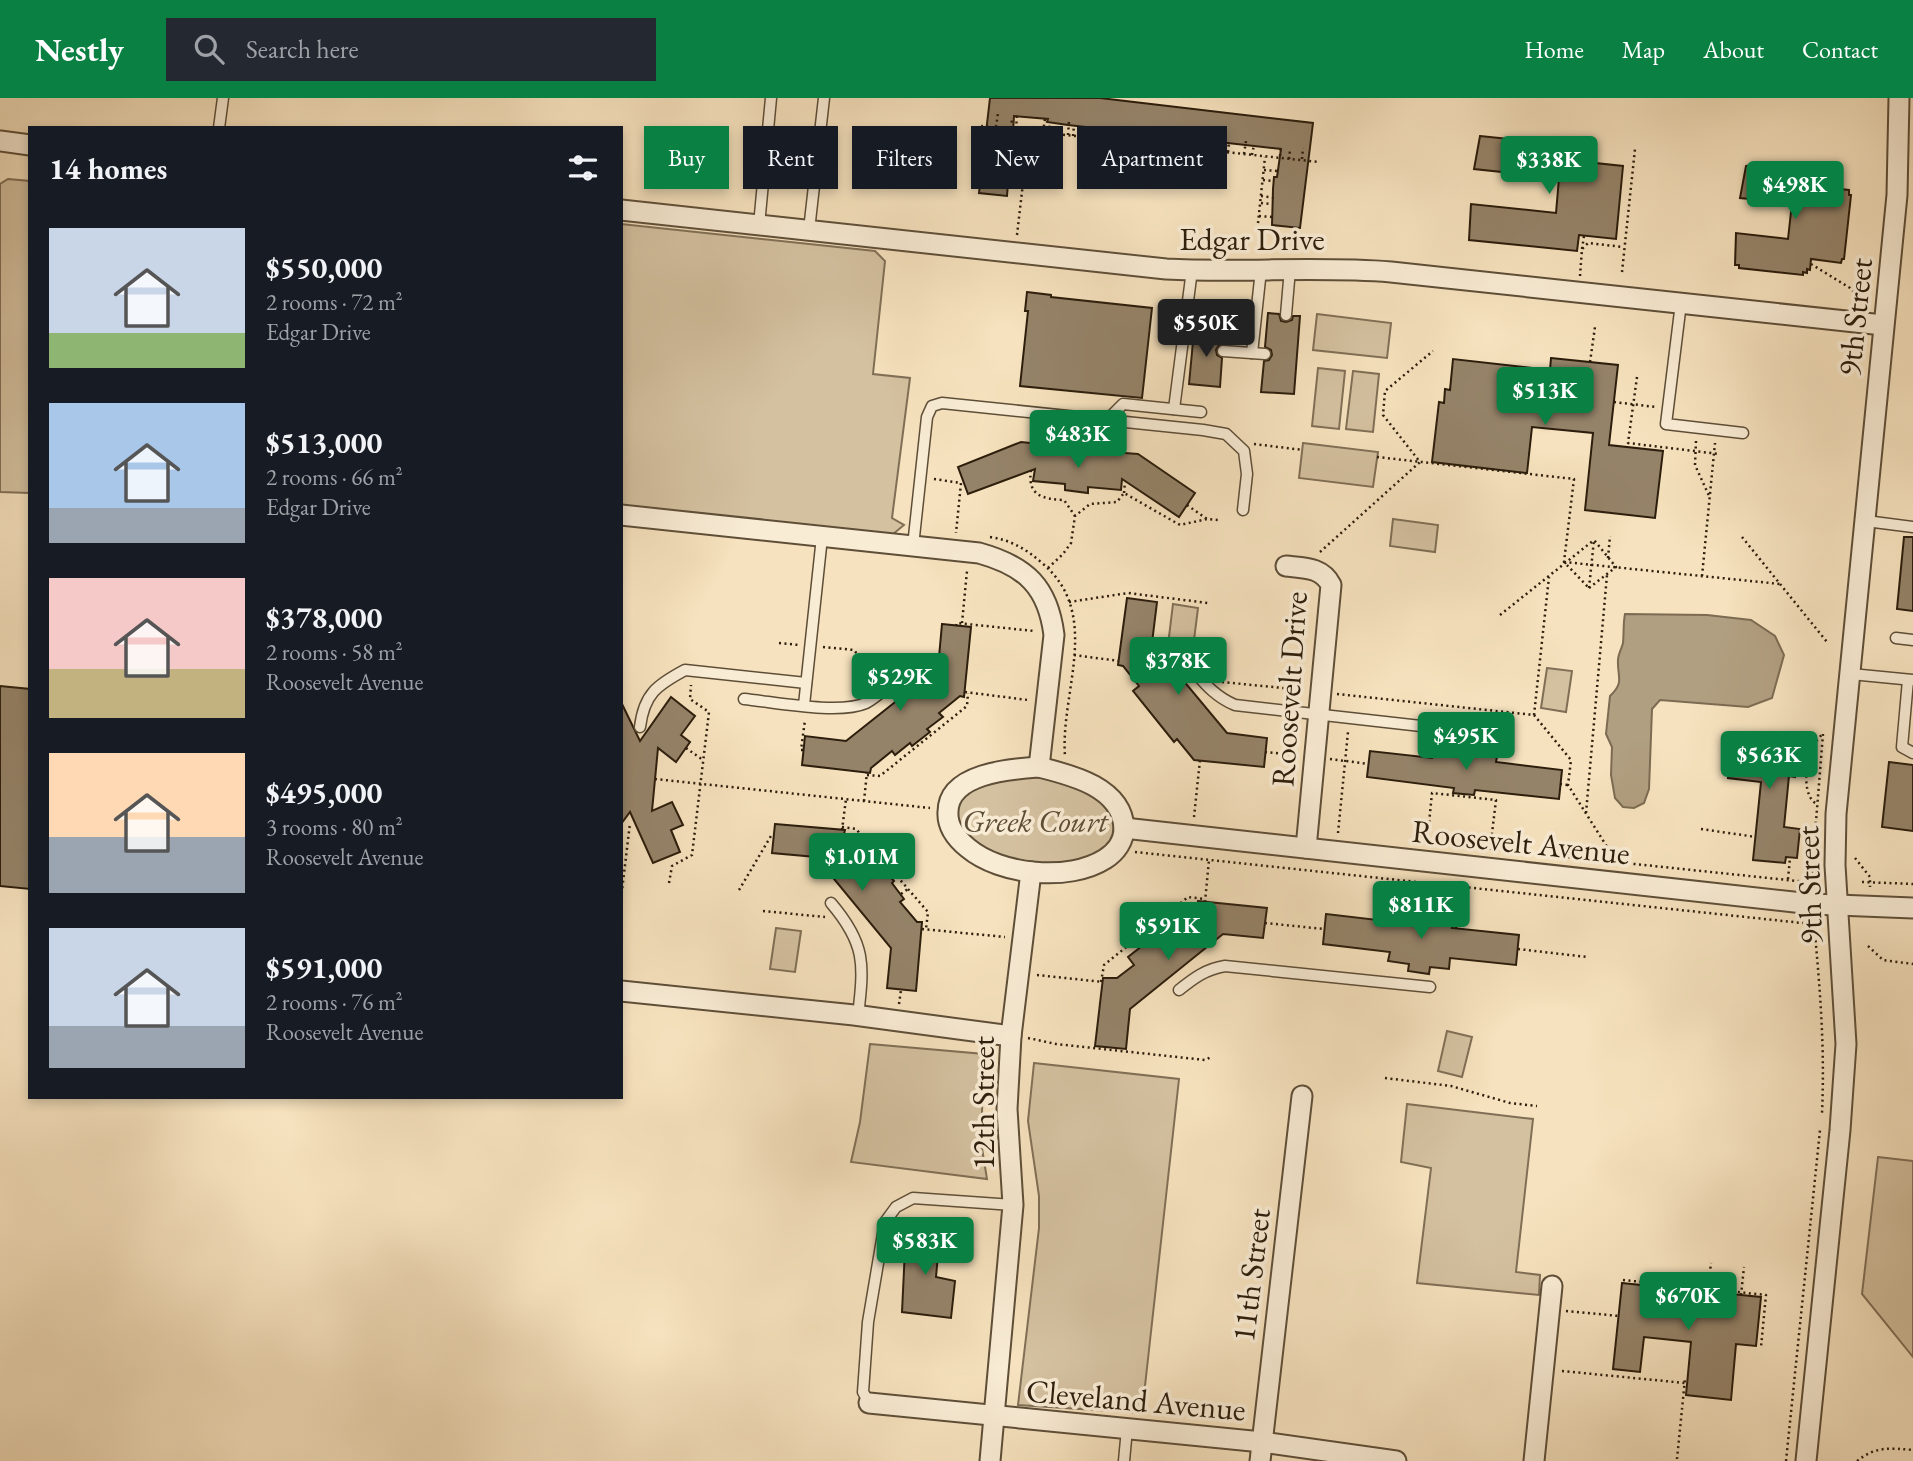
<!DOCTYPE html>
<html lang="en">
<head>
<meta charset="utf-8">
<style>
  body { margin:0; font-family:"EB Garamond",serif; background:#242831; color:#f1f3f6; height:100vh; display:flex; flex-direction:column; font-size:26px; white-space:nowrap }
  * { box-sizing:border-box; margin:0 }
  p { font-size:23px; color:#9ea1a6 }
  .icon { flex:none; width:38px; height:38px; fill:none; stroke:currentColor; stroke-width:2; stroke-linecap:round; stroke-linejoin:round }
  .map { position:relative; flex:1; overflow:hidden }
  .drawer { position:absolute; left:28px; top:28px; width:595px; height:973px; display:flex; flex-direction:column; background:#171b24; border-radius:0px; box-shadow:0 4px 10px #0003 }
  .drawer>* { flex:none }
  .hud { position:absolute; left:644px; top:28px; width:665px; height:63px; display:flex; gap:14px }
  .price { position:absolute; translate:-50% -60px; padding:0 16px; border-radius:7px; background:#0b8043; color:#fff; font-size:23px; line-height:46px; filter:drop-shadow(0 2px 4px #0008) }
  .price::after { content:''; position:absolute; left:50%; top:42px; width:21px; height:16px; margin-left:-10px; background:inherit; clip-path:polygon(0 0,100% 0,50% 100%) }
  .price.current { background:#222; color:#fff }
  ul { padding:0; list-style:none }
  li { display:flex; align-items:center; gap:21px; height:175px; padding:0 21px }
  li span { display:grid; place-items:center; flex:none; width:196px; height:140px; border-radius:0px; color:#555 }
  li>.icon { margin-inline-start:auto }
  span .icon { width:84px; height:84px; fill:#fffc; stroke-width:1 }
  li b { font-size:30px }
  h2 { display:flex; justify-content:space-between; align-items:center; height:84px; padding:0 21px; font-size:30px }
  .chip { padding:0 24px; border-radius:0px; background:#171b24; box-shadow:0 4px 10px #0003; font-size:24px; line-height:63px }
  .chip.current { background:#0b8043; color:#fff }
  header { display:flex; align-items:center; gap:42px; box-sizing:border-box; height:98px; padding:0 35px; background:#0b8043; color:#fff }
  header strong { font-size:33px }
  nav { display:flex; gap:38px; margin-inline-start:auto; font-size:24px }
  .search { width:490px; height:63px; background:#242831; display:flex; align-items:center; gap:18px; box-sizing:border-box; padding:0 24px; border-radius:0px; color:#9ea1a6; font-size:26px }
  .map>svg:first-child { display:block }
  .green { fill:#d4c1a0; stroke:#806f56; stroke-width:2 }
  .water { fill:#b19f81; stroke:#7c6b52; stroke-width:2 }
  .building { fill:#958369; stroke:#2c1d0c; stroke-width:2 }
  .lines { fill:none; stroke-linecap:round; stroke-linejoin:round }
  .lane-casing { stroke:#5e4e38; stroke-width:13 }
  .street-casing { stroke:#5e4e38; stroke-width:23 }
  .path { stroke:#2c1d0c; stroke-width:2.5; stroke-dasharray:2 3.5; stroke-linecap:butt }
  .lane { stroke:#f9ecd5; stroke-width:10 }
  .street { stroke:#f9ecd5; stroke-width:19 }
  .labels { text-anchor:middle; stroke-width:7; stroke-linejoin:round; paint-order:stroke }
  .street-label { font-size:32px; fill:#2c1d0c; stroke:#f9ecd5 }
  .park-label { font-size:32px; font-style:italic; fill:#5e4e38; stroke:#f9ecd5 }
</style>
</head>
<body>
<header>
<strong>Nestly</strong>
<div class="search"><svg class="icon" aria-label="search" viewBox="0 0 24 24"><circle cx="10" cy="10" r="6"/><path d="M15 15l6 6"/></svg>Search here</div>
<nav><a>Home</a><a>Map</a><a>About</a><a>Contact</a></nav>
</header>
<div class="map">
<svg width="1913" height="1363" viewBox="0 0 1913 1363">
  <rect width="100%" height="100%" fill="#f6e2be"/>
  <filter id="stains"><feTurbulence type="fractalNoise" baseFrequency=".00286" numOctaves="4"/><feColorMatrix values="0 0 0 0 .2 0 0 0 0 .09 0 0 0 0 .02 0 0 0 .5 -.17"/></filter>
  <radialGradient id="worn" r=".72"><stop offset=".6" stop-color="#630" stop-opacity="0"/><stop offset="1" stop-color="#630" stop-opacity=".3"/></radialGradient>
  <g class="green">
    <polygon points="8,81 30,83 30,395 0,394 0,86"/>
    <polygon points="621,126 875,153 885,163 873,276 910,280 892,420 904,427 892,437 621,408"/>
    <polygon points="1317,216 1391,225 1387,260 1313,252"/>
    <polygon points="1318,270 1345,273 1339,331 1312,328"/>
    <polygon points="1353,273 1379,276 1373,334 1346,331"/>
    <polygon points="1303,345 1378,354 1373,389 1299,380"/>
    <polygon points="1393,421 1438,427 1435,454 1390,448"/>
    <polygon points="1173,506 1198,510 1193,550 1168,547"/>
    <polygon points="1547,570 1572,573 1566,614 1541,610"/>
    <polygon points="1023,677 1051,680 1095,697 1113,713 1117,735 1111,748 1089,761 1051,768 993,757 960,736 956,706 971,689"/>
    <polygon points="776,830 801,833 795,874 770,871"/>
    <polygon points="1447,933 1472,939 1462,979 1438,973"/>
    <polygon points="870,946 984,956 981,1044 987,1081 851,1064 860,1024"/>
    <polygon points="1034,965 1179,981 1142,1315 1018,1307 1039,1130 1039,1098 1028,1023"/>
    <polygon points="1407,1006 1533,1021 1516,1174 1540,1177 1539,1197 1417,1185 1431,1070 1401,1064"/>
    <polygon points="1878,1059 1913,1063 1913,1259 1862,1196"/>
  </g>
  <path class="water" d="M1625,516L1707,517L1751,522L1775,538L1784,557L1772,600L1748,609L1660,602L1652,611L1649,691L1644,705L1634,710L1623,709L1615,700L1611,677L1612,649L1606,636L1610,598C1625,584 1617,579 1618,562C1618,556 1622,550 1623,545C1624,535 1623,526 1625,516Z"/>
  <g class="building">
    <polygon points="990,0 1100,0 1313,25 1300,130 1272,127 1273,91 1274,79 1277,79 1281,51 1068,27 1047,24 1048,21 1014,18 1012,50 1015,50 1011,85 1008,85 1007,98 979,95"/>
    <polygon points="1480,38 1588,49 1586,64 1623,68 1616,141 1579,137 1577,153 1469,142 1471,106 1556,115 1559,80 1474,71"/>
    <polygon points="1750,67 1814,73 1818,75 1817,78 1820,78 1819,89 1849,92 1849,97 1851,97 1846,143 1844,161 1842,161 1841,165 1811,161 1810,172 1807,171 1807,175 1803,174 1803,177 1739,170 1739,167 1735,167 1736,135 1788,141 1792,105 1740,100 1746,68"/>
    <polygon points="1027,194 1051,197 1051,199 1152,210 1142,300 1020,288 1028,213 1025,213"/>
    <polygon points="1268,215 1279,216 1281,223 1286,224 1292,222 1293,218 1300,218 1294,296 1261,294 1264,263 1269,262 1272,257 1271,252 1265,249"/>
    <polygon points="1194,233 1225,236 1224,246 1219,247 1216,252 1217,257 1222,260 1220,289 1189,286"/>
    <polygon points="1551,260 1618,267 1609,347 1663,353 1655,420 1585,412 1593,335 1532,329 1527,375 1432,364 1439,304 1444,305 1445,291 1450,292 1453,261 1550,272"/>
    <polygon points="1071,337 1094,339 1093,347 1112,349 1112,354 1138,356 1195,395 1179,419 1122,381 1121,392 1088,389 1088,395 1065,392 1065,386 1033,383 1035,371 968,396 958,369 1021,344 1049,347 1050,343 1070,346"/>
    <polygon points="1904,439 1913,439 1913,513 1897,511"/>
    <polygon points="1127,500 1157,504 1152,545 1227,635 1267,640 1264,669 1194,662 1177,641 1174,644 1133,593 1139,588 1123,568 1118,567"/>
    <polygon points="942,526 971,529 964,599 960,598 939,615 943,619 927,631 930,634 912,648 910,645 895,657 892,653 871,670 870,675 802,667 805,638 846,643 938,570"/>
    <polygon points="0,588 30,591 30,791 0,788"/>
    <polygon points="671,599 695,618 681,637 690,644 676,664 658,650 652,713 672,704 683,727 671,732 680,754 653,765 630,714 621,726 621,604 640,643"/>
    <polygon points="1732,637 1806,645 1803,672 1795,672 1795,679 1789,678 1784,729 1800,731 1797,760 1786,759 1785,765 1753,762 1761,684 1728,680"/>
    <polygon points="1454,641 1480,645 1479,652 1498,654 1496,664 1562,672 1559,701 1475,692 1474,697 1463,696 1453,695 1454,690 1367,679 1370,653 1432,660 1434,647 1453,650"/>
    <polygon points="1889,664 1913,667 1913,733 1882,729"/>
    <polygon points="775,726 845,732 844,736 861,757 865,753 877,768 880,766 894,783 892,785 904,801 900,804 917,824 922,824 916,893 887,890 891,850 816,759 772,755"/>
    <polygon points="1198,803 1267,810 1263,840 1223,836 1130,911 1126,951 1095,948 1103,880 1117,880 1134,867 1128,859 1142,848 1139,843 1156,829 1160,833 1175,820 1181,828 1197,816"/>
    <polygon points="1326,816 1394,824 1394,822 1413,824 1414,816 1439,818 1438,826 1453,828 1452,830 1519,837 1516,867 1450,860 1449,871 1430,869 1429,876 1408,873 1409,866 1388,863 1390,854 1323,846"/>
    <polygon points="906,1130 940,1134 936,1179 955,1183 951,1220 902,1214"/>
    <polygon points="1622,1185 1660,1189 1660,1193 1711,1198 1711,1194 1761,1199 1756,1248 1736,1246 1731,1302 1686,1297 1691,1244 1644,1239 1640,1274 1613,1271"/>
  </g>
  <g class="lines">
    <defs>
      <g id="lane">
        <polyline points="219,30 223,0"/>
        <polyline points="759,127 771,0"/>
        <polyline points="809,132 824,0"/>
        <polyline points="1681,205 1666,326 1743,335"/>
        <polyline points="1286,217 1290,171"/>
        <polyline points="1223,253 1265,256"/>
        <polyline points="1252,255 1261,172"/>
        <polyline points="1174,311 1192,172"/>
        <polyline points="1107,322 1123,306 1201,314"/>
        <polyline points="1866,423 1913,429"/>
        <polyline points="913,448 927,319 932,308 942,305 1203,332 1226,336 1244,353 1247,376 1243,412"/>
        <polyline points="1896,540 1913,542"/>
        <path d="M1193,572C1206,587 1216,599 1235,607L1483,635"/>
        <polyline points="1851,576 1913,582"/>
        <polyline points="1908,582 1902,649 1913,655"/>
        <path d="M744,601C775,604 839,617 866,605C875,600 885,591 893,585"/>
        <polyline points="804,607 822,439"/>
        <path d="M640,629C644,596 657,587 685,572L806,585"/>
        <path d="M831,805C866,846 864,866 858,918"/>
        <path d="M1179,892C1194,880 1206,871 1225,868L1430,889"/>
        <polyline points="869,1305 863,1294 868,1224 885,1124 896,1109 913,1100 1013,1107"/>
        <polyline points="1124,1363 1127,1331"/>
      </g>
      <g id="street">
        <polyline points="0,43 30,47"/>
        <path d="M621,112L1166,171C1241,175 1316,168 1391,174L1883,227"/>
        <path d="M621,417L979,455C1026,468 1048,489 1054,537L1039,669"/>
        <path d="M1286,468C1304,470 1322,469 1331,487L1306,750"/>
        <path d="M1039,669C1071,677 1122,689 1124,730C1124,743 1116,754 1105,761C1069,784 1000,777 968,750C957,741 947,729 948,714C948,675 1011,671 1039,669Z"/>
        <polyline points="1124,730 1812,806 1913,810"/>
        <polyline points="621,893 854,917 1011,938"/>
        <polyline points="869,1305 1262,1344 1396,1363"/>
        <polyline points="990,1363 1013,1107 1007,1011 1011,938 1031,774"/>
        <polyline points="1260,1363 1302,998"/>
        <polyline points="1534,1363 1552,1188"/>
        <polyline points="1806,1363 1840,1032 1846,946 1835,767 1836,716 1897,97 1899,0"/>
      </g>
    </defs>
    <use href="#lane" class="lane-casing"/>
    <use href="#street" class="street-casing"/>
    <g class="path">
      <polyline points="981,28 1319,64"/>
      <polyline points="996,29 998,15"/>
      <polyline points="1011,30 1012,20"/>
      <polyline points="1016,31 1017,17"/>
      <polyline points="1043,34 1045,21"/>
      <polyline points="1049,35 1050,24"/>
      <polyline points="1068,37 1069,23"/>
      <polyline points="1073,38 1074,27"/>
      <polyline points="1103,41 1105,27"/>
      <polyline points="1109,41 1110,30"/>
      <polyline points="1127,43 1128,29"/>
      <polyline points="1134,44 1135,33"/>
      <polyline points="1012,47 1026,49"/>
      <polyline points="1162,47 1164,35"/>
      <polyline points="1169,48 1170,38"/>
      <polyline points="1186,50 1187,37"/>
      <polyline points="1193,50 1194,41"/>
      <polyline points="1220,53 1221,40"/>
      <polyline points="1228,54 1229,44"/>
      <polyline points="1244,56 1246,43"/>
      <polyline points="1252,57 1254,47"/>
      <polyline points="1280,58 1281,48"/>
      <polyline points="1014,60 1026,62"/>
      <polyline points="1289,61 1290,52"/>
      <polyline points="1302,61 1303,50"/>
      <polyline points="1010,65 1024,67"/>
      <polyline points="1264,72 1278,73"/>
      <polyline points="1011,82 1022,84"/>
      <polyline points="1263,82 1274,83"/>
      <polyline points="1008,88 1022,90"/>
      <polyline points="1261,98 1275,100"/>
      <polyline points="1261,105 1272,106"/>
      <polyline points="1259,118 1273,119"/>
      <polyline points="1258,125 1265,59"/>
      <polyline points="1017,137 1029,33"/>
      <polyline points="1582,151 1584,138"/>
      <polyline points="1811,166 1850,190 1861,202"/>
      <polyline points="1622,174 1635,51"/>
      <polyline points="1580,178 1582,151 1588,145 1623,149"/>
      <polyline points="1590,264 1595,229"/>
      <polyline points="1637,279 1628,345 1719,356"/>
      <polyline points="1614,304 1656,309"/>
      <polyline points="1696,343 1695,367 1710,400"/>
      <polyline points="1254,346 1303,352"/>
      <polyline points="1377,359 1574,381 1564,464 1589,490"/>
      <path d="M1031,372C1027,398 1043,401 1064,402L1075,418"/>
      <polyline points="934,381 961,385 956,435"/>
      <polyline points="1124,395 1125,384"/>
      <polyline points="1187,407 1207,421"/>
      <path d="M990,439C1011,442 1026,451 1042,465C1103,516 1060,594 1065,658"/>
      <polyline points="1742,439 1827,544"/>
      <polyline points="1320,454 1420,364 1383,317 1385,293 1433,253"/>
      <polyline points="1608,460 1610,438"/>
      <polyline points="1564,464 1780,486"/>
      <polyline points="1048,470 1063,456 1071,445 1075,418 1090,406 1117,404 1124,395 1180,427 1207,421 1218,422"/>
      <polyline points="1702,478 1715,345"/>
      <polyline points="1589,490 1616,469 1594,442"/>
      <polyline points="1589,490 1594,442"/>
      <polyline points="1069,504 1128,495 1208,505"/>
      <polyline points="1500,517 1594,442"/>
      <polyline points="962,525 967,473"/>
      <polyline points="956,528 957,525 1034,533"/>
      <polyline points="779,545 799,547"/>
      <polyline points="823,549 854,552 876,581"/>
      <polyline points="1074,557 1119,563"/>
      <polyline points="1222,584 1303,592"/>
      <polyline points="965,594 1028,602"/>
      <polyline points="1337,596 1534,617 1571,662 1568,687 1616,763"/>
      <polyline points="1534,617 1549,479"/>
      <polyline points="686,650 703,662"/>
      <polyline points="803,652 801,652 805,622"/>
      <polyline points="1265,654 1296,657"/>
      <polyline points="1330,661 1369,666"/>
      <polyline points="867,677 880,678 967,608 968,595"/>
      <polyline points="655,681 930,710"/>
      <polyline points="1560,686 1568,687"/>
      <polyline points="864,703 867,674"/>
      <path d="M1815,705C1799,693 1807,647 1823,636"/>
      <polyline points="1586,715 1607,477"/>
      <polyline points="1194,719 1200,662"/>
      <polyline points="842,729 856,731 928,814 926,831"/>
      <polyline points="1701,731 1756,739"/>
      <polyline points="842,732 846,701"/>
      <polyline points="1338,735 1348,634"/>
      <polyline points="1427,746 1432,695 1496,702 1490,752"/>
      <polyline points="1453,747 1816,785"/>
      <polyline points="1135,754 1821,827"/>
      <polyline points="1855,760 1870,779 1870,789"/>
      <polyline points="1788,781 1790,760"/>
      <polyline points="1862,784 1913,786"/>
      <polyline points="669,785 672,768 692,757 709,614 690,601 691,587"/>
      <polyline points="1811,786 1823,636"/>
      <polyline points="739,792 771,738 773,739"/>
      <polyline points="901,796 908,791"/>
      <polyline points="621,801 630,725"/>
      <polyline points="1205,804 1209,762"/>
      <polyline points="763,813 825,819"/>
      <polyline points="1392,824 1396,782"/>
      <polyline points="1265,825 1324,831"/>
      <path d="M1814,826C1820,889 1825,951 1822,1015"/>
      <polyline points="1456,830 1461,788"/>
      <polyline points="922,831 1005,839"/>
      <polyline points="1804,839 1815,838"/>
      <polyline points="1868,848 1883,862 1913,866"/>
      <polyline points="1518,851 1587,859"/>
      <polyline points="1037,877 1103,884"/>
      <polyline points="1101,884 1104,867 1188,799 1205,801"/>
      <polyline points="899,906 901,892"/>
      <polyline points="1028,940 1056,946 1205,962 1211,959"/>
      <polyline points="1385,980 1451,988 1510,1005 1537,1008"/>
      <polyline points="1623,1182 1766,1197 1761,1249"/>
      <polyline points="1741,1197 1744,1169"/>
      <polyline points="1707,1198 1711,1165"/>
      <polyline points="1566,1213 1619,1218"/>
      <polyline points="1562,1273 1685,1285"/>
      <polyline points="1677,1361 1685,1281 1688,1281"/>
      <polyline points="1786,1363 1820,1032"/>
      <path d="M1857,1363C1876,1348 1890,1350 1913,1352"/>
    </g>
    <use href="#lane" class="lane"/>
    <use href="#street" class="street"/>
  </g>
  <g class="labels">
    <g class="street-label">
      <text x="1252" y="152">Edgar Drive</text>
      <text transform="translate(1855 219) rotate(-84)" y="11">9th Street</text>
      <text transform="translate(1289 591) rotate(-86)" y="11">Roosevelt Drive</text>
      <text transform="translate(1521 744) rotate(6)" y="11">Roosevelt Avenue</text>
      <text transform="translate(1809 787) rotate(-92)" y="11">9th Street</text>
      <text transform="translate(983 1005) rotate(-90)" y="11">12th Street</text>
      <text transform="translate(1251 1177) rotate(-83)" y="11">11th Street</text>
      <text transform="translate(1136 1302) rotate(5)" y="11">Cleveland Avenue</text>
    </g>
    <g class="park-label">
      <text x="1035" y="734">Greek Court</text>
    </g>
  </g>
  <rect width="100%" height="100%" filter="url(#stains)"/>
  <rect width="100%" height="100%" fill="url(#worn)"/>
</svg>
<b class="price" style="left:1549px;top:98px">$338K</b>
<b class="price" style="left:1795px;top:123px">$498K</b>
<b class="price current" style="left:1206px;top:261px">$550K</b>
<b class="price" style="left:1545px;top:329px">$513K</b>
<b class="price" style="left:1078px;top:372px">$483K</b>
<b class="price" style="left:1178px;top:599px">$378K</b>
<b class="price" style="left:900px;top:615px">$529K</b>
<b class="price" style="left:1466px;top:674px">$495K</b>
<b class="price" style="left:1769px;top:693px">$563K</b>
<b class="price" style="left:862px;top:795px">$1.01M</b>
<b class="price" style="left:1421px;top:843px">$811K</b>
<b class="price" style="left:1168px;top:864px">$591K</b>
<b class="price" style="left:925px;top:1179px">$583K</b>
<b class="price" style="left:1688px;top:1234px">$670K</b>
<div class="hud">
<a class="chip current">Buy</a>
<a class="chip">Rent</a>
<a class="chip">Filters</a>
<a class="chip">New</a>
<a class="chip">Apartment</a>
</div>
<section class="drawer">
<h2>14 homes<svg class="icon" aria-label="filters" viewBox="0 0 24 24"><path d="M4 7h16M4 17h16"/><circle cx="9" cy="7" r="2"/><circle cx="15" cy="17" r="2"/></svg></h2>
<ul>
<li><span style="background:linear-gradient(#c9d6e8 75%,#8fb573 0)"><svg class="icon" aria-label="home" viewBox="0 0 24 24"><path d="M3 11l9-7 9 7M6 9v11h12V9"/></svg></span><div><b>$550,000</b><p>2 rooms · 72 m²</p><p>Edgar Drive</p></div></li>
<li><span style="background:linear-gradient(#a9c7e8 75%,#9aa5b1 0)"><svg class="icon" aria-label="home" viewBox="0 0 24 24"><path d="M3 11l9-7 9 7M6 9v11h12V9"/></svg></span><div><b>$513,000</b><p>2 rooms · 66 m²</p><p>Edgar Drive</p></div></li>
<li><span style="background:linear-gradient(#f6c9c9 65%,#c2b280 0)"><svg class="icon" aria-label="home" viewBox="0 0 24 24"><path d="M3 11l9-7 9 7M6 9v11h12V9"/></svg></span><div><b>$378,000</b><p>2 rooms · 58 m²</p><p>Roosevelt Avenue</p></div></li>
<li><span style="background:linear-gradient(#ffd9b3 60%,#9aa5b1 0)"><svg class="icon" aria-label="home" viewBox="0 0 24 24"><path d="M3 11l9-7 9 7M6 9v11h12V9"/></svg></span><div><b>$495,000</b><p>3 rooms · 80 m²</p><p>Roosevelt Avenue</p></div></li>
<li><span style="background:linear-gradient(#c9d6e8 70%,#9aa5b1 0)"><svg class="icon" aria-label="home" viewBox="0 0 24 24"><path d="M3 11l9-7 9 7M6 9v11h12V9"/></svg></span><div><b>$591,000</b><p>2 rooms · 76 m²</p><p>Roosevelt Avenue</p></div></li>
</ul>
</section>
</div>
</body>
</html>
